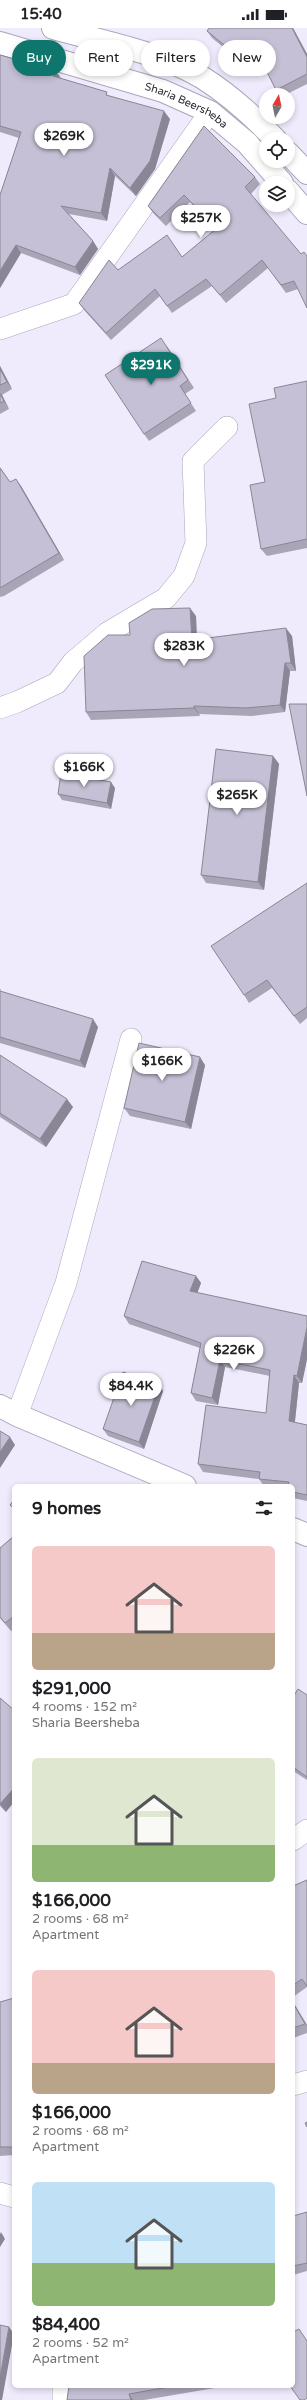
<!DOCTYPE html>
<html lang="en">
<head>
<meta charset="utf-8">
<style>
  body { margin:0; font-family:"Varela Round",sans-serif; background:#f6f6f6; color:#202124; height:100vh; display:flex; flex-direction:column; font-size:15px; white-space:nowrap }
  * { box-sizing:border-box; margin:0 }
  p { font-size:13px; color:#757577 }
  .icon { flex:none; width:22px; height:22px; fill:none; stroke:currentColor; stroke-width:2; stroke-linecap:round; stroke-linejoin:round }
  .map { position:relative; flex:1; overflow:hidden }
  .side { position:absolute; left:12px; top:1456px; width:283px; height:904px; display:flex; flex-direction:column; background:#fff; border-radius:6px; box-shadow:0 2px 6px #0003 }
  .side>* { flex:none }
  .banner { position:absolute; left:12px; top:12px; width:283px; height:36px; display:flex; gap:8px }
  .needle { width:26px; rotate:9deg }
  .buttons { position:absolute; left:259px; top:60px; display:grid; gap:8px }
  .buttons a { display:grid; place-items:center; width:36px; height:36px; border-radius:50%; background:#fff; box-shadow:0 2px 6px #0003; font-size:20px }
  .price { position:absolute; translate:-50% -34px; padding:0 9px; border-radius:14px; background:#fff; color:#222; font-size:13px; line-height:26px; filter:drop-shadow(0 1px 2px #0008) }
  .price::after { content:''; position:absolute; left:50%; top:24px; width:12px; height:9px; margin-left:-6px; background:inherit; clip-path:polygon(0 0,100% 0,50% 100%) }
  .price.current { background:#0f766e; color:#fff }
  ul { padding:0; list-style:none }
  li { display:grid; align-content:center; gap:8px; height:212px; padding:0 20px }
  li span { display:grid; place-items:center; height:124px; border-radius:6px; color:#555 }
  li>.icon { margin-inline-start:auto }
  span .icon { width:72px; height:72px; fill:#fffc; stroke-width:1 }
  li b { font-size:17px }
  h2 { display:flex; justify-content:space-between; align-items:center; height:48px; padding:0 20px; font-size:17px }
  .pill { padding:0 14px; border-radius:18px; background:#fff; box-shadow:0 2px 6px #0003; font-size:14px; line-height:36px }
  .pill.current { background:#0f766e; color:#fff }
  .status { display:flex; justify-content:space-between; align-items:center; height:28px; padding:0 20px; background:#fff; direction:ltr }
  .status svg { height:11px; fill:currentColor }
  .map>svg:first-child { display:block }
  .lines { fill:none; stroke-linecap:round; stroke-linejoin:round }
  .minor-casing { stroke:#aaa6b9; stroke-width:22 }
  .tertiary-casing { stroke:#aaa6b9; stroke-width:24 }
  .secondary-casing { stroke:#aaa6b9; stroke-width:24 }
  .minor { stroke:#fff; stroke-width:21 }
  .tertiary { stroke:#fff; stroke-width:22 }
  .secondary { stroke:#fff; stroke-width:22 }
  .wall { fill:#a9a5b7 }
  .shaded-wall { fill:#8a8695 }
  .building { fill:#c5c0d5; stroke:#8a8695 }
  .labels { text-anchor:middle; stroke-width:3; stroke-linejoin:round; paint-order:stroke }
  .street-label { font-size:11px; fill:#2d2b33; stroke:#fff }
</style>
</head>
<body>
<div class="status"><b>15:40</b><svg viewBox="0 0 49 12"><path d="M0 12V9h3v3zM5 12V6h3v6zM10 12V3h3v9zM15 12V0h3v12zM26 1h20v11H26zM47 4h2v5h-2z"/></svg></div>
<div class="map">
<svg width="307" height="2372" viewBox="0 0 307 2372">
  <rect width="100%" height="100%" fill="#efebfc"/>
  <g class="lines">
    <defs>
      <g id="minor">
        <polyline points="0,301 74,276 210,84"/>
        <polyline points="0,680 17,674 57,655 73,634 107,605 166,570 184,548 196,515 193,433 227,399"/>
        <polyline points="17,1387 66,1255 131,1011"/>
        <polyline points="293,1812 307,1802"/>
        <polyline points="293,2057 307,2053"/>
        <polyline points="0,2165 14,2169"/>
        <polyline points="63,2358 63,2372"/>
      </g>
      <g id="tertiary">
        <path d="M53,0C99,13 163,25 203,50C230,67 253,88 275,111"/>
        <path id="s1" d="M0,15L163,63L210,84L247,115L282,155"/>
        <polyline points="288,125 307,145"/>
        <polyline points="288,163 307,185"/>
      </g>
      <g id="secondary">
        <polyline points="0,1378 17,1387 185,1458"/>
        <polyline points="293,1501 307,1507"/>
      </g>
    </defs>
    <use href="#minor" class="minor-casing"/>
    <use href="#tertiary" class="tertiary-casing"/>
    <use href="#secondary" class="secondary-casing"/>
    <use href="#minor" class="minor"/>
    <use href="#tertiary" class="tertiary"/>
    <use href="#secondary" class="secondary"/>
  </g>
  <g class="wall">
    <polygon points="293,0 307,26 307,56 285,67 280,67 276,62 265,40 259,48 212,10 207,3"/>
    <polygon points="0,27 55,42 60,50 110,68 170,91 155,141 136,168 115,148 107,193 69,186 93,213 98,221 80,247 21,225 0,260 0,167 19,110 0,104"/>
    <polygon points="204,98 255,149 260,156 251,166 298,261 286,265 268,240 226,275 212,258 172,285 160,268 111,312 84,282 79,275 118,242 182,229 216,201 190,174 166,198 153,185 148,178"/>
    <polygon points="167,318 194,360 185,366 196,383 149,413 144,406"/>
    <polygon points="0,338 12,361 2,367 9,381 0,386"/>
    <polygon points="307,353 307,520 267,528 261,521 265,454 276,370"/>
    <polygon points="0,439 10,454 21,458 64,532 4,568 0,569"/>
    <polygon points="196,588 197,611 292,608 296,643 290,643 285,684 252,688 199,686 200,688 91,692 86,684 130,607"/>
    <polygon points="273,728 279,736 264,862 206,855 201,847"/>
    <polygon points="115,760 111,781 62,772 58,766"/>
    <polygon points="307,855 307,990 300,996 272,960 249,975 244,967"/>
    <polygon points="0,961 1,961 0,963 98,999 85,1040 0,1015"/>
    <polygon points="0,1027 73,1079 46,1119 0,1089"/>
    <polygon points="205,1037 191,1101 130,1088 124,1080"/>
    <polygon points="196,1248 201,1255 197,1265 307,1288 307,1331 302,1355 299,1355 295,1394 307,1397 307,1473 293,1470 293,1458 264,1458 259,1451 203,1444 198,1436 266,1385 270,1348 225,1339 218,1377 196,1373 191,1365 200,1320 129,1296 124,1288"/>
    <polygon points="159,1357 163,1363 144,1421 108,1408 103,1401"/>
    <polygon points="14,1508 14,1601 11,1603 0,1590 0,1520"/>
    <polygon points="307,1667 307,1752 293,1743 293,1669"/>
    <polygon points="0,1670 6,1784 0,1778"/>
    <polygon points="307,1852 307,1959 293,1969 293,1858"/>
    <polygon points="14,1970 14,2127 0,2128 0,1974"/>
    <polygon points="293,1974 307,1997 307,2005 293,2010"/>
    <polygon points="307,2184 307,2243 293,2247 293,2188"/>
    <polygon points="69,2358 215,2358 215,2360 144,2372 67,2372"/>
  </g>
  <g class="shaded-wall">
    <polygon points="292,0 293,0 307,26 307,29"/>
    <polygon points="261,32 266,39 259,48 254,41"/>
    <polygon points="55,42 61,50 53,48"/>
    <polygon points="164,83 170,91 155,141 136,168 130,160"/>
    <polygon points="110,140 115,148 107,193 101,185"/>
    <polygon points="93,213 98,221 80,247 75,239"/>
    <polygon points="16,217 21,225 0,260 0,243"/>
    <polygon points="0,338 12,361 7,354 0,341"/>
    <polygon points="0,365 2,367 9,381 4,373 0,366"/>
    <polygon points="16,451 21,458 64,532 59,525"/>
    <polygon points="190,580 196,588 197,620 192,612"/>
    <polygon points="286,600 292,608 296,643 291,635"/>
    <polygon points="285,635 290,643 285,684 280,677"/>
    <polygon points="194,678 199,686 200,688 194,680"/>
    <polygon points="273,728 279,736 264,862 258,854"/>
    <polygon points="111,754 115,760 111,781 107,775"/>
    <polygon points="93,991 98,999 85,1040 80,1033"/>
    <polygon points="200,1029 205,1037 191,1101 185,1094"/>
    <polygon points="67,1071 73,1079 46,1119 40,1111"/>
    <polygon points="196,1248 201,1255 195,1271 190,1263"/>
    <polygon points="307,1299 307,1331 302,1355 297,1348"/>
    <polygon points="220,1332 225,1339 218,1377 212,1370"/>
    <polygon points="294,1347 299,1355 294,1401 289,1393"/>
    <polygon points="159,1357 163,1363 144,1421 139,1414"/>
    <polygon points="10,1409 15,1417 0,1440 0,1424"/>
    <polygon points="14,1760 14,1774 6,1784 0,1776"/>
    <polygon points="293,1974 307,1997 307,1998 293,1975"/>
    <polygon points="293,2145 295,2153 293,2150"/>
    <polygon points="1,2204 5,2211 0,2219 0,2206"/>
    <polygon points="9,2299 14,2306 2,2372 0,2372 0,2349"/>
    <polygon points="129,2366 133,2372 131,2372"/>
  </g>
  <g class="building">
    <polygon points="209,0 292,0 307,29 307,46 276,62 261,32 254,41 207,3"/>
    <polygon points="0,27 55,42 53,48 107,64 106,67 164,83 150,133 130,160 110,140 101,185 61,178 93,213 75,239 16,217 0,243 0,167 21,104 0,98"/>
    <polygon points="204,98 255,149 245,159 301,226 304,224 307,228 307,280 294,253 281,257 262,232 220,267 206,251 167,278 155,261 106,305 79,275 109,232 118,242 167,207 182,229 217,200 184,167 160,190 148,178"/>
    <polygon points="161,310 188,352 180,358 191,375 144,406 105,347"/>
    <polygon points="0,341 7,354 0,357"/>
    <polygon points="307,353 307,511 261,521 250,457 265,454 249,376 276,370 274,360"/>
    <polygon points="0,366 4,373 0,375"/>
    <polygon points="0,440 10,454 16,451 59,525 0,560"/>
    <polygon points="190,580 192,612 286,600 291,635 285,635 280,677 246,680 194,678 194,680 86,684 84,628 108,607 130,607 129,595 152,581"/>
    <polygon points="289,676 307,676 307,768"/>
    <polygon points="216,721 273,728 258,854 201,847"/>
    <polygon points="61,745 111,754 107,775 58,766"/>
    <polygon points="307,855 307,979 294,988 267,952 244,967 211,918"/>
    <polygon points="0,963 93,991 80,1033 0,1009"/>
    <polygon points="139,1015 200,1029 185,1094 124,1080"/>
    <polygon points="0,1027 67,1071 40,1111 0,1085"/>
    <polygon points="142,1233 196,1248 190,1263 307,1288 307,1299 297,1348 294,1347 289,1393 307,1397 307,1467 293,1464 293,1458 288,1458 289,1454 259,1451 260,1444 198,1436 206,1377 266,1385 270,1342 220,1332 212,1370 191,1365 201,1315 124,1288"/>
    <polygon points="123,1344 159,1357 139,1414 103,1401"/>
    <polygon points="0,1403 10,1409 0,1424"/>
    <polygon points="14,1472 14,1481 10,1477"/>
    <polygon points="14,1508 14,1588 5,1595 0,1589 0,1520"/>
    <polygon points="298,1661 307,1667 307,1749 293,1739 293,1669"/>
    <polygon points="0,1670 14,1682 14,1760 0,1776"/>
    <polygon points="307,1852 307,1958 302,1951 293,1957 293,1858"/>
    <polygon points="14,1970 14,2119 0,2119 0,1974"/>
    <polygon points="293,1975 305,1996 293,2000"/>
    <polygon points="307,2094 307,2099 305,2095"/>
    <polygon points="307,2184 307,2235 293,2238 293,2188"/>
    <polygon points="0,2297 9,2299 0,2349"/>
    <polygon points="299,2301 307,2313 307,2370 304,2372 300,2372 290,2358 293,2358 293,2304"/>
    <polygon points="69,2358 174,2358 129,2366 131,2372 67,2372"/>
  </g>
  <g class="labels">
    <g class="street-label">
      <text dy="4" stroke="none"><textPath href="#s1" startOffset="197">Sharia Beersheba</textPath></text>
    </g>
  </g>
</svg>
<div class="buttons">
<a><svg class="needle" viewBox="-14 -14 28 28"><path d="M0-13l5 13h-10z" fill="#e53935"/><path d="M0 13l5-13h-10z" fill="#757577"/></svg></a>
<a><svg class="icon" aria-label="locate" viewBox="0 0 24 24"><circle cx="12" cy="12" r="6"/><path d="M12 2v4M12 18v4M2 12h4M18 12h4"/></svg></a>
<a><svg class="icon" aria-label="layers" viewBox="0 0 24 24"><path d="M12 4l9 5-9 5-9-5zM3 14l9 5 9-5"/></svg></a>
</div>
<b class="price" style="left:64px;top:129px">$269K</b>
<b class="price" style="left:201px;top:211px">$257K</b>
<b class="price current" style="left:151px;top:358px">$291K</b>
<b class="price" style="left:184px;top:639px">$283K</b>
<b class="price" style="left:84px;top:760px">$166K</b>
<b class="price" style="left:237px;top:788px">$265K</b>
<b class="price" style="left:162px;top:1054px">$166K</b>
<b class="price" style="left:234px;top:1343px">$226K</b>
<b class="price" style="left:131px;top:1379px">$84.4K</b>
<div class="banner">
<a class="pill current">Buy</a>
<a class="pill">Rent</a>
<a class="pill">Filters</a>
<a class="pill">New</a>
</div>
<section class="side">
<h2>9 homes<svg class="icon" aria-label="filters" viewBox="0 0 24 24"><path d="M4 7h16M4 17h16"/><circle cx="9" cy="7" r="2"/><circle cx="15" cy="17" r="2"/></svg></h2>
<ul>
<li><span style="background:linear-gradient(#f6c9c9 70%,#b9a48a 0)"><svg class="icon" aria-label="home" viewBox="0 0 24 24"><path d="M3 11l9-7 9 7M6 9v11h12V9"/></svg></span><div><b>$291,000</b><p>4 rooms · 152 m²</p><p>Sharia Beersheba</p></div></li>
<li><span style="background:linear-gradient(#dfe7d0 70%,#8fb573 0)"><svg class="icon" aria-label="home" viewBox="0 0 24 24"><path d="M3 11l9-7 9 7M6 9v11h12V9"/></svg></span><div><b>$166,000</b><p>2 rooms · 68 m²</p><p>Apartment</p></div></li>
<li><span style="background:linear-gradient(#f6c9c9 75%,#b9a48a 0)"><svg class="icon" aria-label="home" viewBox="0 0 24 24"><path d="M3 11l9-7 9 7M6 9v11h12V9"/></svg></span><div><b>$166,000</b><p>2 rooms · 68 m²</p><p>Apartment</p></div></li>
<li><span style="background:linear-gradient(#bfe0f5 65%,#8fb573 0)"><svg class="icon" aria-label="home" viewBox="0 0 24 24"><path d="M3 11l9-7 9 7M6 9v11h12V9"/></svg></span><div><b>$84,400</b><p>2 rooms · 52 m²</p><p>Apartment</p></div></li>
</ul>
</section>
</div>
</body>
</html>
